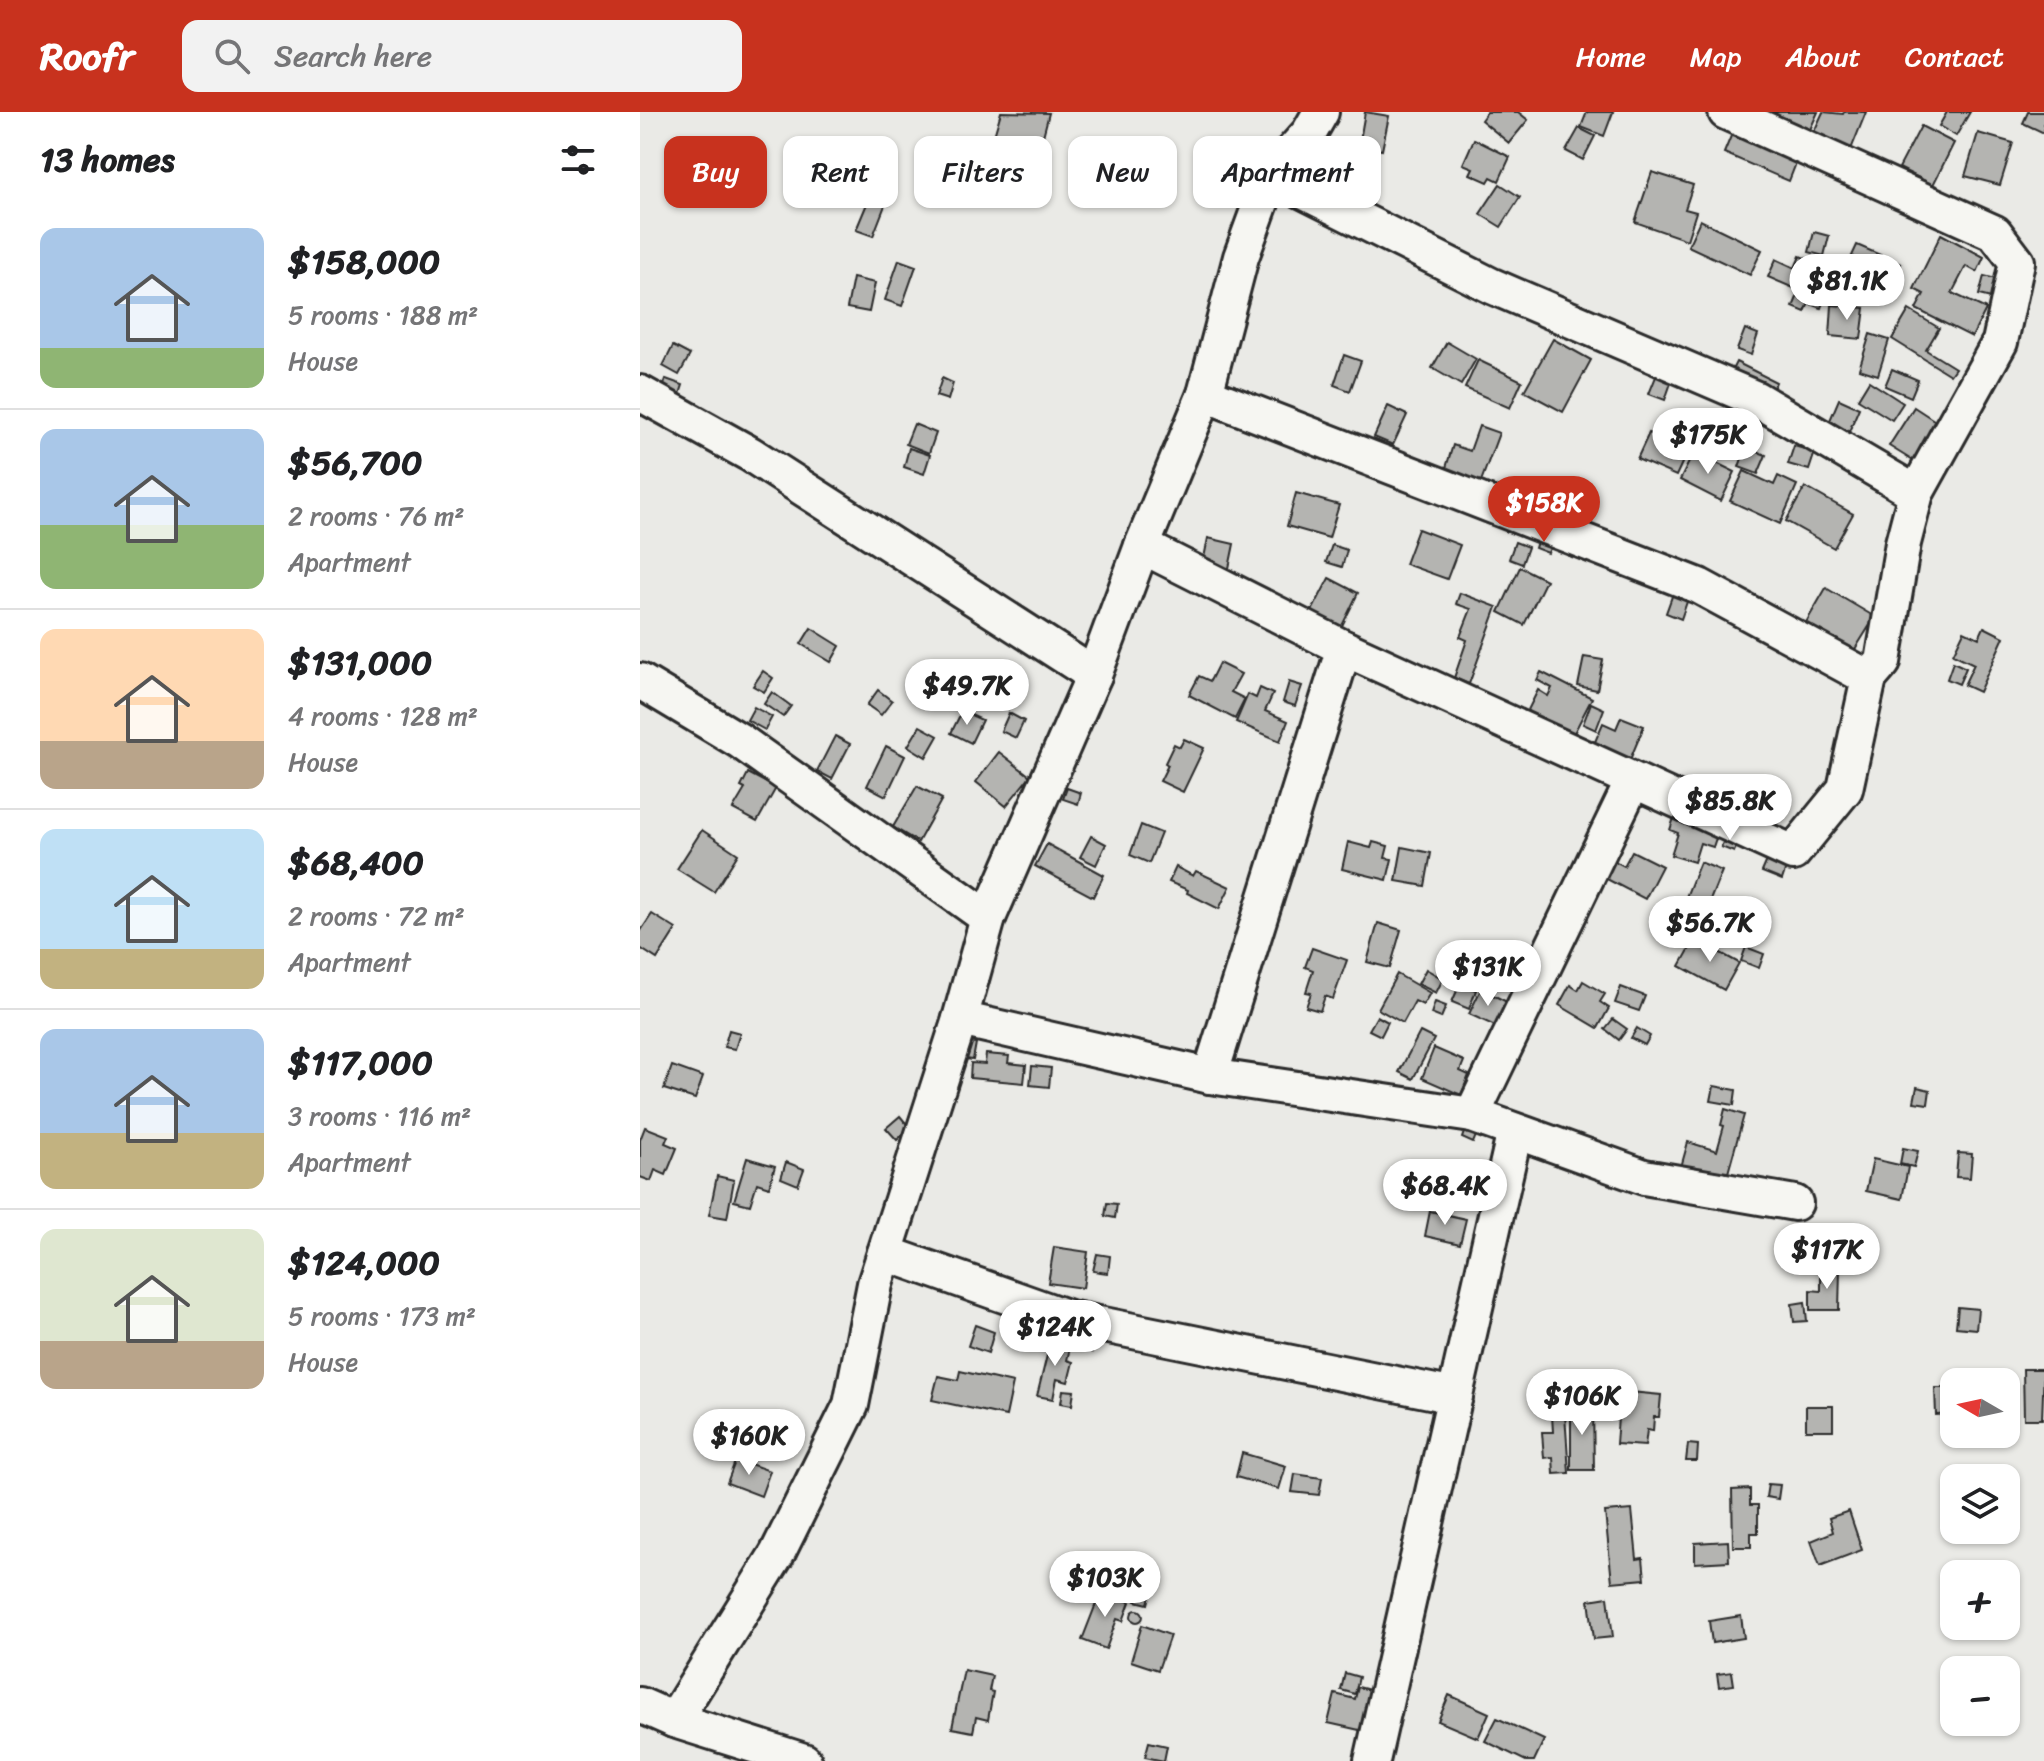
<!DOCTYPE html>
<html lang="en">
<head>
<meta charset="utf-8">
<style>
  body { margin:0; font-family:Sriracha,sans-serif; background:#f2f2f2; color:#202124; height:100vh; display:flex; flex-direction:column; font-size:30px; white-space:nowrap }
  * { box-sizing:border-box; margin:0 }
  p { font-size:26px; color:#757577 }
  .icon { flex:none; width:44px; height:44px; fill:none; stroke:currentColor; stroke-width:2; stroke-linecap:round; stroke-linejoin:round }
  .map { position:relative; flex:1; overflow:hidden }
  .drawer { display:flex; flex-direction:column; background:#fff; width:640px }
  .drawer>* { flex:none }
  .hud { position:absolute; left:24px; top:24px; width:760px; height:72px; display:flex; gap:16px }
  .needle { width:52px; rotate:279deg }
  .controls { position:absolute; left:1300px; top:1256px; display:grid; gap:16px }
  .controls a { display:grid; place-items:center; width:80px; height:80px; border-radius:16px; background:#fff; box-shadow:0 2px 6px #0004; font-size:40px }
  .price { position:absolute; translate:-50% -68px; padding:0 18px; border-radius:28px; background:#fff; color:#222; font-size:26px; line-height:52px; filter:drop-shadow(0 2px 4px #0008) }
  .price::after { content:''; position:absolute; left:50%; top:48px; width:24px; height:18px; margin-left:-12px; background:inherit; clip-path:polygon(0 0,100% 0,50% 100%) }
  .price.selected { background:#c8321e; color:#fff }
  ul { padding:0; list-style:none }
  li { display:flex; align-items:center; gap:24px; height:200px; padding:0 40px }
  li+li { border-top:2px solid #e0e0e0 }
  li span { display:grid; place-items:center; flex:none; width:224px; height:160px; border-radius:16px; color:#555 }
  li>.icon { margin-inline-start:auto }
  span .icon { width:96px; height:96px; fill:#fffc; stroke-width:1 }
  li b { font-size:34px }
  h2 { display:flex; justify-content:space-between; align-items:center; height:96px; padding:0 40px; font-size:34px }
  .pill { padding:0 28px; border-radius:16px; background:#fff; box-shadow:0 2px 6px #0004; font-size:28px; line-height:72px }
  .pill.selected { background:#c8321e; color:#fff }
  header { display:flex; align-items:center; gap:48px; box-sizing:border-box; height:112px; padding:0 40px; background:#c8321e; color:#fff }
  header strong { font-size:38px }
  nav { display:flex; gap:44px; margin-inline-start:auto; font-size:28px }
  .search { width:560px; height:72px; background:#f2f2f2; display:flex; align-items:center; gap:20px; box-sizing:border-box; padding:0 28px; border-radius:16px; color:#757577; font-size:30px }
  main { display:flex; flex:1; min-height:0 }
  .map>svg:first-child { display:block }
  .building { fill:#b4b4b1; stroke:#2b2b2b; stroke-width:2 }
  .lines { fill:none; stroke-linecap:round; stroke-linejoin:round }
  .minor-casing { stroke:#2b2b2b; stroke-width:40 }
  .minor { stroke:#f6f6f2; stroke-width:34 }
</style>
</head>
<body>
<header>
<strong>Roofr</strong>
<div class="search"><svg class="icon" aria-label="search" viewBox="0 0 24 24"><circle cx="10" cy="10" r="6"/><path d="M15 15l6 6"/></svg>Search here</div>
<nav><a>Home</a><a>Map</a><a>About</a><a>Contact</a></nav>
</header>
<main>
<section class="drawer">
<h2>13 homes<svg class="icon" aria-label="filters" viewBox="0 0 24 24"><path d="M4 7h16M4 17h16"/><circle cx="9" cy="7" r="2"/><circle cx="15" cy="17" r="2"/></svg></h2>
<ul>
<li><span style="background:linear-gradient(#a9c7e8 75%,#8fb573 0)"><svg class="icon" aria-label="home" viewBox="0 0 24 24"><path d="M3 11l9-7 9 7M6 9v11h12V9"/></svg></span><div><b>$158,000</b><p>5 rooms · 188 m²</p><p>House</p></div></li>
<li><span style="background:linear-gradient(#a9c7e8 60%,#8fb573 0)"><svg class="icon" aria-label="home" viewBox="0 0 24 24"><path d="M3 11l9-7 9 7M6 9v11h12V9"/></svg></span><div><b>$56,700</b><p>2 rooms · 76 m²</p><p>Apartment</p></div></li>
<li><span style="background:linear-gradient(#ffd9b3 70%,#b9a48a 0)"><svg class="icon" aria-label="home" viewBox="0 0 24 24"><path d="M3 11l9-7 9 7M6 9v11h12V9"/></svg></span><div><b>$131,000</b><p>4 rooms · 128 m²</p><p>House</p></div></li>
<li><span style="background:linear-gradient(#bfe0f5 75%,#c2b280 0)"><svg class="icon" aria-label="home" viewBox="0 0 24 24"><path d="M3 11l9-7 9 7M6 9v11h12V9"/></svg></span><div><b>$68,400</b><p>2 rooms · 72 m²</p><p>Apartment</p></div></li>
<li><span style="background:linear-gradient(#a9c7e8 65%,#c2b280 0)"><svg class="icon" aria-label="home" viewBox="0 0 24 24"><path d="M3 11l9-7 9 7M6 9v11h12V9"/></svg></span><div><b>$117,000</b><p>3 rooms · 116 m²</p><p>Apartment</p></div></li>
<li><span style="background:linear-gradient(#dfe7d0 70%,#b9a48a 0)"><svg class="icon" aria-label="home" viewBox="0 0 24 24"><path d="M3 11l9-7 9 7M6 9v11h12V9"/></svg></span><div><b>$124,000</b><p>5 rooms · 173 m²</p><p>House</p></div></li>
</ul>
</section>
<div class="map">
<svg width="1404" height="1649" viewBox="0 0 1404 1649">
  <rect width="100%" height="100%" fill="#eaeae6"/>
  <filter id="ink" filterUnits="userSpaceOnUse"><feTurbulence type="fractalNoise" baseFrequency=".0125" numOctaves="2"/><feDisplacementMap in="SourceGraphic" scale="16" xChannelSelector="R" yChannelSelector="G"/><feConvolveMatrix kernelMatrix="1 2 1 2 8 2 1 2 1" color-interpolation-filters="sRGB"/></filter>
  <g filter="url(#ink)">
    <g class="building">
      <polygon points="361,0 409,1 400,36 354,24"/>
      <polygon points="725,0 749,4 742,38 719,34"/>
      <polygon points="847,0 878,0 888,8 869,31 841,8"/>
      <polygon points="947,0 973,0 964,24 941,15"/>
      <polygon points="1129,0 1178,0 1168,22 1127,3"/>
      <polygon points="1183,0 1203,2 1204,0 1226,0 1210,40 1172,24"/>
      <polygon points="1307,0 1330,0 1316,24 1299,14"/>
      <polygon points="1388,0 1404,0 1404,21 1383,11"/>
      <polygon points="1281,14 1314,31 1293,73 1259,56"/>
      <polygon points="939,16 955,24 943,48 926,39"/>
      <polygon points="1093,19 1158,46 1149,69 1084,41"/>
      <polygon points="1338,21 1373,31 1360,73 1325,64"/>
      <polygon points="834,27 870,45 859,69 851,65 848,70 830,62 833,56 823,52"/>
      <polygon points="340,42 365,51 351,91 326,82"/>
      <polygon points="373,42 395,51 389,66 367,56"/>
      <polygon points="1012,60 1053,73 1045,97 1056,100 1047,128 995,110"/>
      <polygon points="860,72 880,85 861,115 840,102"/>
      <polygon points="231,82 247,88 233,124 216,118"/>
      <polygon points="1060,108 1122,138 1110,163 1048,134"/>
      <polygon points="1174,120 1189,124 1184,144 1169,140"/>
      <polygon points="1301,122 1344,145 1337,160 1326,154 1312,181 1346,197 1332,225 1276,197 1284,182 1274,177"/>
      <polygon points="1217,133 1261,152 1250,177 1206,157"/>
      <polygon points="1160,144 1170,148 1158,178 1128,165 1136,147 1155,156"/>
      <polygon points="259,148 276,154 262,194 245,188"/>
      <polygon points="1344,164 1360,168 1355,187 1339,183"/>
      <polygon points="213,166 235,171 229,200 207,196"/>
      <polygon points="1161,176 1185,185 1181,196 1169,191 1165,200 1153,195"/>
      <polygon points="1192,193 1225,196 1221,227 1190,224"/>
      <polygon points="1269,198 1299,216 1286,238 1315,256 1310,263 1252,227"/>
      <polygon points="1105,217 1118,222 1111,243 1097,238"/>
      <polygon points="1230,222 1249,228 1238,263 1219,257"/>
      <polygon points="913,227 951,248 923,300 884,279"/>
      <polygon points="807,230 836,247 821,273 792,256"/>
      <polygon points="33,234 50,243 39,263 23,254"/>
      <polygon points="704,243 721,249 710,279 694,273"/>
      <polygon points="838,248 882,269 870,296 825,276"/>
      <polygon points="1096,250 1136,270 1130,284 1089,264"/>
      <polygon points="1252,257 1278,268 1271,285 1245,274"/>
      <polygon points="1017,262 1032,268 1025,288 1009,282"/>
      <polygon points="302,266 313,271 308,288 296,284"/>
      <polygon points="26,267 43,273 37,291 20,285"/>
      <polygon points="1229,269 1263,291 1252,308 1218,287"/>
      <polygon points="1199,287 1219,296 1208,322 1188,313"/>
      <polygon points="748,294 767,303 753,333 734,325"/>
      <polygon points="1274,295 1303,314 1278,352 1249,334"/>
      <polygon points="274,312 296,321 289,341 266,332"/>
      <polygon points="839,314 859,321 840,372 805,359 813,333 830,339"/>
      <polygon points="1009,321 1048,338 1036,364 997,347"/>
      <polygon points="1154,334 1175,340 1169,358 1148,352"/>
      <polygon points="1106,335 1126,343 1118,362 1099,355"/>
      <polygon points="269,336 290,343 284,362 264,355"/>
      <polygon points="1054,340 1095,360 1081,389 1040,368"/>
      <polygon points="1104,359 1134,373 1138,364 1157,373 1140,412 1090,389"/>
      <polygon points="1165,375 1213,402 1194,436 1146,409"/>
      <polygon points="656,381 699,393 689,426 647,414"/>
      <polygon points="778,417 820,433 807,467 765,452"/>
      <polygon points="899,423 913,429 908,441 895,436"/>
      <polygon points="568,426 594,432 588,461 562,456"/>
      <polygon points="875,430 888,435 882,452 869,447"/>
      <polygon points="692,433 707,438 702,455 686,450"/>
      <polygon points="880,455 906,468 884,513 859,500"/>
      <polygon points="689,466 718,481 700,518 670,503"/>
      <polygon points="1035,476 1050,481 1041,507 1026,501"/>
      <polygon points="1186,476 1235,505 1212,542 1164,514"/>
      <polygon points="820,481 857,495 829,572 814,566 827,528 820,525 831,497 816,492"/>
      <polygon points="1344,515 1364,525 1339,580 1324,573 1334,552 1313,542 1324,519 1339,526"/>
      <polygon points="171,516 200,534 191,550 161,532"/>
      <polygon points="944,545 963,548 957,578 938,574"/>
      <polygon points="1313,550 1326,556 1319,572 1307,567"/>
      <polygon points="579,551 601,562 591,580 605,587 595,607 549,583 559,564 570,569"/>
      <polygon points="123,559 133,566 124,580 113,574"/>
      <polygon points="901,560 952,586 933,623 887,600 898,578 908,584 912,576 897,568"/>
      <polygon points="649,570 662,574 655,594 643,590"/>
      <polygon points="620,576 633,582 625,599 648,609 640,629 596,610 608,582 616,586"/>
      <polygon points="238,578 252,589 241,603 227,593"/>
      <polygon points="132,580 151,594 143,605 124,592"/>
      <polygon points="951,591 964,597 956,618 943,612"/>
      <polygon points="114,595 132,605 125,618 107,608"/>
      <polygon points="322,599 342,608 331,631 311,621"/>
      <polygon points="369,601 384,609 376,626 361,619"/>
      <polygon points="981,605 1004,614 987,655 951,639 963,611 976,617"/>
      <polygon points="280,614 298,624 286,645 268,634"/>
      <polygon points="195,624 210,632 192,667 177,659"/>
      <polygon points="544,627 564,636 543,680 520,669 528,653 525,651 534,632 540,635"/>
      <polygon points="246,634 265,644 246,684 227,674"/>
      <polygon points="359,640 390,664 366,694 336,670"/>
      <polygon points="108,661 136,676 117,710 93,697 105,677 101,675"/>
      <polygon points="277,674 302,687 278,730 253,715"/>
      <polygon points="427,676 441,681 438,692 423,687"/>
      <polygon points="1035,703 1079,717 1073,735 1060,731 1054,750 1031,743 1038,721 1030,718"/>
      <polygon points="501,713 521,721 509,751 490,743"/>
      <polygon points="62,718 98,742 74,780 37,757"/>
      <polygon points="1087,721 1100,726 1094,740 1081,735"/>
      <polygon points="451,724 466,732 456,753 440,745"/>
      <polygon points="708,730 731,736 733,730 748,734 745,746 752,747 747,768 702,757"/>
      <polygon points="407,732 464,763 453,785 395,754"/>
      <polygon points="762,735 791,741 785,774 756,769"/>
      <polygon points="992,739 1022,754 1005,787 961,764 971,747 984,754"/>
      <polygon points="1128,746 1147,753 1142,768 1122,760"/>
      <polygon points="1060,750 1082,759 1060,813 1038,805"/>
      <polygon points="536,755 553,764 556,759 590,775 579,797 547,781 548,778 529,770"/>
      <polygon points="12,802 36,817 17,847 0,836 0,820"/>
      <polygon points="738,811 761,818 750,856 727,850"/>
      <polygon points="1055,827 1099,851 1084,878 1040,854"/>
      <polygon points="1106,835 1124,842 1119,856 1101,849"/>
      <polygon points="672,836 707,848 693,887 685,884 680,899 666,895 671,881 666,880 673,858 665,855"/>
      <polygon points="830,851 841,855 836,868 826,864"/>
      <polygon points="786,857 803,867 796,881 778,872"/>
      <polygon points="757,862 790,881 783,893 775,889 763,911 738,897"/>
      <polygon points="943,869 965,882 960,890 969,896 958,916 919,893 930,873 938,878"/>
      <polygon points="820,872 836,878 829,897 812,890"/>
      <polygon points="981,875 1005,884 999,899 975,891"/>
      <polygon points="841,877 867,890 855,914 829,902"/>
      <polygon points="795,890 806,894 801,906 791,902"/>
      <polygon points="737,904 748,910 741,924 729,918"/>
      <polygon points="973,907 987,917 979,928 965,917"/>
      <polygon points="997,916 1010,924 1005,933 991,926"/>
      <polygon points="89,918 100,921 95,937 84,935"/>
      <polygon points="780,920 794,927 773,967 759,960"/>
      <polygon points="320,929 336,931 333,948 319,946"/>
      <polygon points="794,936 824,949 820,959 829,963 821,983 782,966"/>
      <polygon points="346,942 369,944 368,951 386,953 384,971 330,966 331,951 345,952"/>
      <polygon points="32,954 63,965 55,987 24,977"/>
      <polygon points="392,954 411,956 409,975 390,973"/>
      <polygon points="1074,974 1096,978 1094,993 1071,989"/>
      <polygon points="1277,975 1290,978 1288,992 1274,990"/>
      <polygon points="1085,997 1104,1003 1086,1068 1041,1055 1048,1030 1077,1039 1084,1014 1081,1013"/>
      <polygon points="260,1004 270,1016 257,1028 246,1016"/>
      <polygon points="827,1012 839,1016 833,1031 822,1026"/>
      <polygon points="5,1015 28,1024 25,1031 37,1036 26,1063 15,1058 11,1069 0,1065 0,1028"/>
      <polygon points="1263,1036 1278,1039 1274,1055 1260,1052"/>
      <polygon points="1318,1041 1332,1042 1330,1066 1316,1065"/>
      <polygon points="107,1046 135,1054 129,1075 117,1071 110,1093 94,1089"/>
      <polygon points="1233,1047 1268,1055 1262,1087 1226,1079"/>
      <polygon points="146,1050 164,1057 158,1073 141,1066"/>
      <polygon points="77,1064 94,1068 87,1106 69,1103"/>
      <polygon points="467,1091 477,1092 475,1106 465,1104"/>
      <polygon points="790,1099 826,1107 820,1132 785,1124"/>
      <polygon points="414,1135 448,1140 443,1176 408,1171"/>
      <polygon points="457,1142 470,1144 468,1161 453,1159"/>
      <polygon points="1181,1156 1200,1156 1199,1198 1170,1198 1170,1178 1181,1179"/>
      <polygon points="1165,1190 1167,1209 1154,1210 1152,1192"/>
      <polygon points="1318,1195 1338,1197 1336,1217 1316,1215"/>
      <polygon points="335,1213 354,1220 348,1241 328,1234"/>
      <polygon points="443,1224 454,1226 452,1240 441,1238"/>
      <polygon points="411,1227 431,1232 427,1248 433,1250 428,1270 417,1267 413,1287 397,1284"/>
      <polygon points="1383,1257 1404,1257 1402,1307 1384,1307"/>
      <polygon points="320,1259 373,1271 366,1304 292,1288 298,1264 318,1268"/>
      <polygon points="1295,1276 1314,1276 1314,1307 1312,1307 1312,1302 1296,1303"/>
      <polygon points="423,1278 434,1279 432,1293 421,1291"/>
      <polygon points="980,1279 1021,1283 1019,1305 1014,1305 1013,1319 1007,1318 1005,1334 976,1332"/>
      <polygon points="931,1292 953,1292 954,1358 931,1358"/>
      <rect x="1166" y="1294" width="27" height="24"/>
      <polygon points="925,1302 929,1361 914,1362 913,1345 904,1346 902,1320 913,1320 912,1303"/>
      <polygon points="1048,1332 1058,1333 1057,1349 1046,1349"/>
      <polygon points="602,1341 646,1354 639,1377 596,1365"/>
      <polygon points="96,1347 130,1359 121,1384 87,1371"/>
      <polygon points="655,1362 682,1366 679,1383 652,1380"/>
      <polygon points="1128,1372 1140,1373 1138,1387 1126,1385"/>
      <polygon points="1110,1377 1110,1393 1118,1393 1118,1421 1111,1421 1111,1435 1093,1435 1092,1378"/>
      <polygon points="992,1398 997,1447 1003,1446 1005,1467 972,1470 965,1400"/>
      <polygon points="1209,1399 1222,1438 1180,1454 1171,1429 1193,1420 1189,1406"/>
      <polygon points="1088,1429 1089,1449 1055,1451 1055,1431"/>
      <polygon points="499,1473 512,1476 508,1492 496,1489"/>
      <polygon points="461,1479 490,1490 483,1509 477,1507 466,1537 442,1528"/>
      <polygon points="968,1485 973,1525 954,1527 949,1488"/>
      <circle cx="497" cy="1504" r="6"/>
      <polygon points="1101,1504 1104,1526 1072,1531 1069,1509"/>
      <polygon points="502,1513 530,1523 518,1558 491,1549"/>
      <polygon points="324,1558 352,1564 349,1579 353,1580 348,1608 336,1605 333,1620 312,1616"/>
      <polygon points="1092,1560 1094,1573 1079,1575 1077,1562"/>
      <polygon points="705,1561 719,1565 715,1582 701,1578"/>
      <polygon points="718,1575 734,1579 724,1619 688,1611 695,1582 715,1587"/>
      <polygon points="809,1583 849,1601 838,1626 798,1609"/>
      <polygon points="857,1606 904,1628 894,1649 886,1649 845,1629"/>
      <polygon points="509,1630 527,1634 524,1649 505,1645"/>
    </g>
    <g class="lines">
      <defs>
        <g id="minor">
          <polyline points="631,63 852,174 1116,287 1276,381"/>
          <polyline points="0,281 110,342 454,563"/>
          <polyline points="565,282 1059,474 1229,566"/>
          <polyline points="502,434 704,536 1153,741 1205,677 1229,566 1243,550 1263,431 1276,381 1360,230 1377,150 1355,121 1086,0"/>
          <polyline points="0,569 100,629 348,806"/>
          <polyline points="320,907 570,964 832,1003 1004,1065 1155,1091"/>
          <polyline points="570,964 704,536"/>
          <polyline points="832,1003 993,669"/>
          <polyline points="245,1141 429,1206 815,1284"/>
          <polyline points="0,1593 34,1608 164,1649"/>
          <polyline points="34,1608 137,1442 211,1293 235,1172 320,907 348,806 454,563 502,434 565,282 601,145 631,63 669,21 681,0"/>
          <polyline points="732,1649 875,1019"/>
        </g>
      </defs>
      <use href="#minor" class="minor-casing"/>
      <use href="#minor" class="minor"/>
    </g>
  </g>
</svg>
<div class="controls">
<a><svg class="needle" viewBox="-14 -14 28 28"><path d="M0-13l5 13h-10z" fill="#e53935"/><path d="M0 13l5-13h-10z" fill="#757577"/></svg></a>
<a><svg class="icon" aria-label="layers" viewBox="0 0 24 24"><path d="M12 4l9 5-9 5-9-5zM3 14l9 5 9-5"/></svg></a>
<a>+</a>
<a>−</a>
</div>
<b class="price" style="left:1207px;top:210px">$81.1K</b>
<b class="price" style="left:1068px;top:364px">$175K</b>
<b class="price selected" style="left:904px;top:432px">$158K</b>
<b class="price" style="left:327px;top:615px">$49.7K</b>
<b class="price" style="left:1090px;top:730px">$85.8K</b>
<b class="price" style="left:1070px;top:852px">$56.7K</b>
<b class="price" style="left:848px;top:896px">$131K</b>
<b class="price" style="left:805px;top:1115px">$68.4K</b>
<b class="price" style="left:1187px;top:1179px">$117K</b>
<b class="price" style="left:415px;top:1256px">$124K</b>
<b class="price" style="left:942px;top:1325px">$106K</b>
<b class="price" style="left:109px;top:1365px">$160K</b>
<b class="price" style="left:465px;top:1507px">$103K</b>
<div class="hud">
<a class="pill selected">Buy</a>
<a class="pill">Rent</a>
<a class="pill">Filters</a>
<a class="pill">New</a>
<a class="pill">Apartment</a>
</div>
</div>
</main>
</body>
</html>
